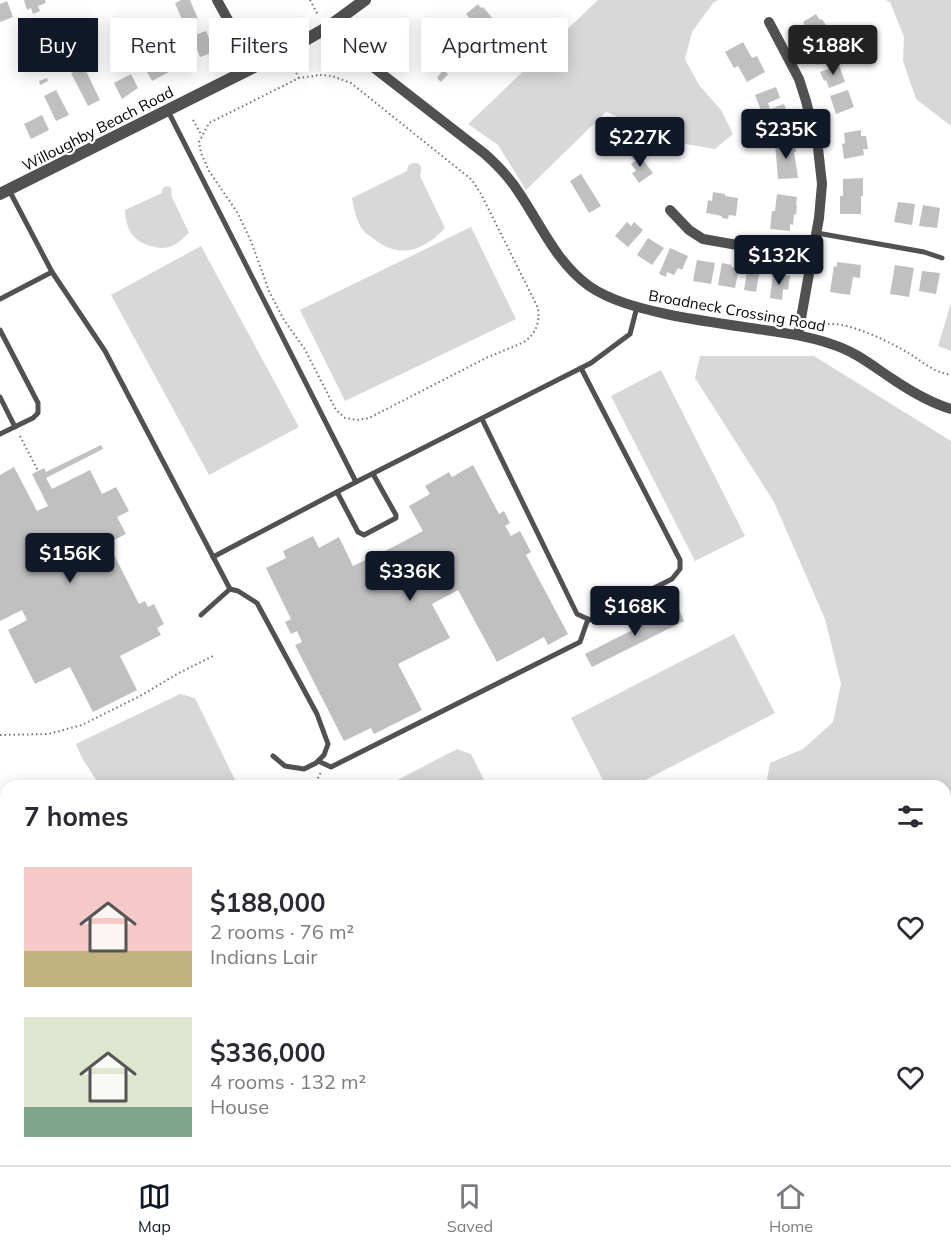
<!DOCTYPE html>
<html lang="en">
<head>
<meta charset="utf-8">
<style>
  body { margin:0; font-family:Mulish,sans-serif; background:#f7f7f7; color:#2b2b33; height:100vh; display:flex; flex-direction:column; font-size:22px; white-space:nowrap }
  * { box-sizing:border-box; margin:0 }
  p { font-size:20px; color:#7c7c81 }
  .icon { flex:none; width:33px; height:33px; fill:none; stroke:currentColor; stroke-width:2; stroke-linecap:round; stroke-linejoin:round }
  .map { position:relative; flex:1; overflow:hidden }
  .sheet { position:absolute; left:0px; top:780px; width:951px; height:386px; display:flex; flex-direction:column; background:#fff; border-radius:18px 18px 0 0; box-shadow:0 3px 15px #0003 }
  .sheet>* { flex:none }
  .top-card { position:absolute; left:18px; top:18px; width:600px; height:54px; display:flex; gap:12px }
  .price { position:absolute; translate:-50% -51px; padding:0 14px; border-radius:6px; background:#111827; color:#fff; font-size:20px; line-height:39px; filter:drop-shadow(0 2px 3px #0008) }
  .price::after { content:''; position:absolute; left:50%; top:36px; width:18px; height:14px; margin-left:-9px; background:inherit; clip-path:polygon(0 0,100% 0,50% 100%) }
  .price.active { background:#222; color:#fff }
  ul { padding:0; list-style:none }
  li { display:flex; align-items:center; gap:18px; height:150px; padding:0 24px }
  li span { display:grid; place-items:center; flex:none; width:168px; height:120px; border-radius:0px; color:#555 }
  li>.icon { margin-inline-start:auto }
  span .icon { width:72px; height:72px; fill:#fffc; stroke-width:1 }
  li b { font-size:26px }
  h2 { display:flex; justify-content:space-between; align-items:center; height:72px; padding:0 24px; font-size:26px }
  .tag { padding:0 21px; border-radius:0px; background:#fff; box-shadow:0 3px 15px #0003; font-size:21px; line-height:54px }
  .tag.active { background:#111827; color:#fff }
  .tabs { display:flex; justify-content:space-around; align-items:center; height:84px; border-top:2px solid #e1e1e2; background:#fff; font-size:16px; color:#7c7c81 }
  .tabs a { display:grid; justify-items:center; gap:3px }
  .tabs .active { color:#111827 }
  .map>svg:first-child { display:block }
  .green { fill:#d8d8d8 }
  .building { fill:#c0c0c0 }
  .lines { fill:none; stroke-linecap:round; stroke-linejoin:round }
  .path { stroke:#737373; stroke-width:2; stroke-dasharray:1.5 3; stroke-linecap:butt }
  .service { stroke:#515151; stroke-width:5 }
  .minor { stroke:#515151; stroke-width:10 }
  .tertiary { stroke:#515151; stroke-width:12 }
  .rail { stroke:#000; stroke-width:4; stroke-dasharray:9 3 1.5 3; stroke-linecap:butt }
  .labels { text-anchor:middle; stroke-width:4.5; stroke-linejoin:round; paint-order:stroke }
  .street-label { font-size:15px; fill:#000; stroke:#fff }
</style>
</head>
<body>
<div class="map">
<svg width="951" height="1165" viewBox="0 0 951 1165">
  <rect width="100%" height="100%" fill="#fff"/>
  <g class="green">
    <polygon points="598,0 718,0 713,3 692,32 685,59 699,85 721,110 733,134 715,149 680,143 606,112 526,190 498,145 468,124"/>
    <polygon points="886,0 951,0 951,126 916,99 903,61 904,37 890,2"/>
    <path d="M412,163H417L421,166V172L420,176L445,228C425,250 400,260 374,239C370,236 365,233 363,230C356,221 354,209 352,198L407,171L408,166Z"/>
    <path d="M168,186L171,188L172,192L171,195L189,233C185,236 180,242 174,245C169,248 161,249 155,247C134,243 126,231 125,210L162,193V190L164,187Z"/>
    <polygon points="471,227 516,319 345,401 300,310"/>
    <polygon points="201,246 299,427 209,475 111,295"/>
    <polygon points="951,303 951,351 938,346"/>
    <polygon points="700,356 814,356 951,441 951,911 945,914 945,786 766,786 770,763 803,749 833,722 841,684 825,619 774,502 695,378"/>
    <polygon points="661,370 745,536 695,561 611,396"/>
    <polygon points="734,634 775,713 634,786 606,786 571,718"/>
    <polygon points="180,694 195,698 238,786 100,786 82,758 76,744"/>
    <polygon points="457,749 471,754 487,786 386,786"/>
    <polygon points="6,1024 6,1059 0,1060 0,1025"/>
    <polygon points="77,1160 489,1160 479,1165 78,1165"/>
  </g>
  <g class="building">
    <polygon points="24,0 45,0 46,3 38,6 40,11 33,14 31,8 27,10"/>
    <polygon points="181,0 190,0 198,19 184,24 175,3"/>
    <polygon points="7,1 13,17 0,22 0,4"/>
    <polygon points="478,4 481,8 483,7 494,20 490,23 488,22 483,27 480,25 477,28 466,14"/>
    <polygon points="816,14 820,20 822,19 828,28 809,40 803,29 806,27 803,22"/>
    <polygon points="437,23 450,38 434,51 424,39 432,32 429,29"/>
    <polygon points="206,31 214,52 200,57 192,36"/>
    <polygon points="513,33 520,39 511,49 504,43"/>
    <polygon points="826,39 835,56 817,65 809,48"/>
    <polygon points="743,42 752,58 757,56 765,72 747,82 738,66 734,68 725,52"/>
    <polygon points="48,53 51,61 46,63 42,55"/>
    <polygon points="155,53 158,59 161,57 169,72 152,81 141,61"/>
    <polygon points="839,65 845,82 829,88 826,80 824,81 820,72"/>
    <polygon points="84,67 100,100 88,106 71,73"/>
    <polygon points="443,70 448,74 441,82 437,78"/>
    <polygon points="131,74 138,88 122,99 114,83"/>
    <polygon points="47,78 48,81 40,85 39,81"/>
    <polygon points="776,87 780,98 768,103 770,109 784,104 790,120 772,127 765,111 762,113 755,95"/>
    <polygon points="56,90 69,115 56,121 44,96"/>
    <polygon points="848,90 854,107 836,114 830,96"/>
    <polygon points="42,115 49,130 31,139 24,124"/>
    <polygon points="861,130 861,136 866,136 868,149 863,149 864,155 844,159 842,144 845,143 844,133"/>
    <polygon points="795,141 796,152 794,152 798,178 778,179 775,143"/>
    <polygon points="637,152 653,173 639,183 632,173 636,171 631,164 635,161 631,156"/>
    <polygon points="581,174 601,206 589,213 570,181"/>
    <polygon points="863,178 863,196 861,196 861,214 840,214 840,196 843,196 843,179"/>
    <polygon points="713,192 725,194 725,196 738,198 736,216 729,215 728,219 722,218 722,216 706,213 708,200 712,201"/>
    <polygon points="777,194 797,197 796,205 797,205 796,215 794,214 793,225 790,224 790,231 770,229 772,211 775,211"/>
    <polygon points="898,202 915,204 912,225 894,222"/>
    <polygon points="923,205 940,208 937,228 919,226"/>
    <polygon points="627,222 631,226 634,222 643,230 628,247 615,236"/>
    <polygon points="648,238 664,248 652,265 637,255"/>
    <polygon points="670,248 688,256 682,270 678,268 674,275 667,272 666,277 659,274"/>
    <polygon points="697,260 715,263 711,284 693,281"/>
    <polygon points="837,262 861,265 860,278 853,277 850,295 830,292 834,266 837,267"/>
    <polygon points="722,263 732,265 731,267 739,268 735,288 718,285"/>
    <polygon points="895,265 914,268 909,297 890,294"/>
    <polygon points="748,267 760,269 756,292 744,290"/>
    <polygon points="922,271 940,273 936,294 919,291"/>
    <polygon points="773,273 790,276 788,290 783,289 782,300 770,298"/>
    <polygon points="101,445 103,449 46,478 52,489 90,470 102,494 116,487 129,511 117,517 126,534 108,543 139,604 145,601 148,607 154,604 164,624 157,628 161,635 120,656 137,690 93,712 70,667 35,684 8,630 27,620 22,610 0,621 0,475 14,467 37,511 48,506 32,474 44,468 46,472"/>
    <polygon points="473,465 499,514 504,511 510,523 505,526 511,536 520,531 531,552 526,555 568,634 548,645 544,637 497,662 458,590 432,604 450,638 398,664 422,710 374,734 371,728 344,741 295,645 302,642 297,631 291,634 285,622 291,619 266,568 286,558 283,551 313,536 319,548 339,537 353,566 393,547 423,531 409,506 430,494 425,486 449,472 452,477"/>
    <polygon points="678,607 684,621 592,667 585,654"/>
  </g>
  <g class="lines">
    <g class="path">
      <polyline points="310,0 318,15"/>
      <polyline points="294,69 299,78"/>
      <path d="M320,75L332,76L351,83L472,180L481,194L538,308C540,323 536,335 522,343L486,358L369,418L357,420L345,418L336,410L304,348L284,320L269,291L251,241L237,212L209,171L201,153L199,142L209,123L299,78Z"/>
      <polyline points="193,120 202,136"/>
      <path d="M815,327C819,326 824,324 828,324C850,322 892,343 910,354C926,364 931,371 951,375"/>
      <polyline points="20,436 38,471"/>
      <polyline points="0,735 48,734 82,725 142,695 177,674 213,656"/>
      <polyline points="313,786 317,780 321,772"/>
    </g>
    <g class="service">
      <polyline points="168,111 356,482"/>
      <polyline points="9,190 52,272 105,351 230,589 238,591 257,603 317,714 328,744 324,755 316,763 304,769 285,766 273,756"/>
      <polyline points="817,233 924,252 942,258"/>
      <polyline points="0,299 52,272"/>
      <polyline points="0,330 38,403 38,413 33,418 0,434"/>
      <polyline points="0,397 15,427"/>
      <polyline points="482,419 577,614 590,620 672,579 680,569 680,560 581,368"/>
      <polyline points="337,492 358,532 364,535 396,518 396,515 373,474"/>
      <polyline points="213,557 356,482 591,363 630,334 637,307"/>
      <polyline points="201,615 230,589"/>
      <polyline points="318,761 331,767 580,642 588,619"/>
    </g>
    <g class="minor">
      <polyline points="217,0 254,67"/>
      <polyline points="769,22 799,79 806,101 818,148 822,184 819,218 798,335"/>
      <path d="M328,27L342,43L485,154C495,163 505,173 513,184C538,218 554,261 589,286C611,301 639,308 666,314C694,320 723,324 751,328C778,332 805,335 831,344C855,351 874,367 894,380C912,392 931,403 951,409"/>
      <polyline points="670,210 689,230 703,239 812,258"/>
      <polyline points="945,1034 951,1031"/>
      <polyline points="704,1165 714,1160"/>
    </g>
    <polyline class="tertiary" points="0,194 290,49 328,27 365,0"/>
    <g class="rail">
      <polyline points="945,958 951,955"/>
      <polyline points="565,1165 575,1160"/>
      <polyline points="579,1165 589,1160"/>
    </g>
  </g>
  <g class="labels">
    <g class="street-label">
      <text transform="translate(98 129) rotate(-27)" y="5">Willoughby Beach Road</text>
      <text transform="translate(737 311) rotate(10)" y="5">Broadneck Crossing Road</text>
    </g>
  </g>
</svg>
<b class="price active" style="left:833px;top:76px">$188K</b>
<b class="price" style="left:786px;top:160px">$235K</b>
<b class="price" style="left:640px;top:168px">$227K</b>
<b class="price" style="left:779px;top:286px">$132K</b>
<b class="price" style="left:70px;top:584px">$156K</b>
<b class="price" style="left:410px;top:602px">$336K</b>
<b class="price" style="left:635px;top:637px">$168K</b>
<div class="top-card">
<a class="tag active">Buy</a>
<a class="tag">Rent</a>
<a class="tag">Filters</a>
<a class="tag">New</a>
<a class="tag">Apartment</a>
</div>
<section class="sheet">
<h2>7 homes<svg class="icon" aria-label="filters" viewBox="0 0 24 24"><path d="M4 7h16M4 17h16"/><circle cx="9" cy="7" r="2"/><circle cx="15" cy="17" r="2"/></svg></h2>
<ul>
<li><span style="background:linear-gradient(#f6c9c9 70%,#c2b280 0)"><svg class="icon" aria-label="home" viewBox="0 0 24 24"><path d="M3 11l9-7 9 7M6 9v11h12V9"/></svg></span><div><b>$188,000</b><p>2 rooms · 76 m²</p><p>Indians Lair</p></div><svg class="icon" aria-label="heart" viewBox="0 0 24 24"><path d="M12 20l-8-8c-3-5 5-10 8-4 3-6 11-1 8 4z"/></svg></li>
<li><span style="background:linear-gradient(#dfe7d0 75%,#7fa58c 0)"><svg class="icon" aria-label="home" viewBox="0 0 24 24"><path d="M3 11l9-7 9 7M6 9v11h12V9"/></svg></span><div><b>$336,000</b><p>4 rooms · 132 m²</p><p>House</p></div><svg class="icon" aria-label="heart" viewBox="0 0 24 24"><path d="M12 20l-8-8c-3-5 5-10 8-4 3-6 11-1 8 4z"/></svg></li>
</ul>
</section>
</div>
<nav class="tabs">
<a class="active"><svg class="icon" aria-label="map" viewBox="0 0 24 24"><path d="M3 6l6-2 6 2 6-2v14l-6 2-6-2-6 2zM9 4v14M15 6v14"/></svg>Map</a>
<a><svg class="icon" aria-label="saved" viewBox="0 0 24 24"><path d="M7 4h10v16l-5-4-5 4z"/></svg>Saved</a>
<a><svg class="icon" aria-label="home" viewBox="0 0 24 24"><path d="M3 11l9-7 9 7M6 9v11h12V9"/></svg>Home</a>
</nav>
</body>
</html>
